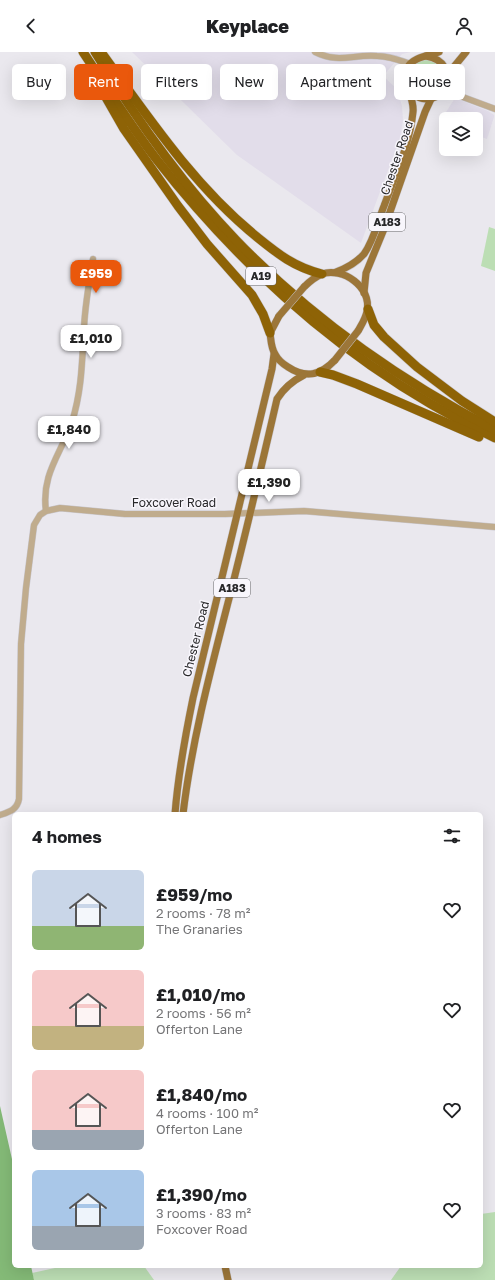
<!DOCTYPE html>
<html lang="en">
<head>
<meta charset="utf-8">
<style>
  body { margin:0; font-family:"Golos Text",sans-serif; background:#f6f6f6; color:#202124; height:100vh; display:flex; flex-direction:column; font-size:15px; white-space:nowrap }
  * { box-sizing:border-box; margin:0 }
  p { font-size:13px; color:#757577 }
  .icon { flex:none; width:22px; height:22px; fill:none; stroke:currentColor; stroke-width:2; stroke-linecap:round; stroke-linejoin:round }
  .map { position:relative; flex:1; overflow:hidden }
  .side { position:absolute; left:12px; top:760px; width:471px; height:456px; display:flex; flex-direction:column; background:#fff; border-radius:6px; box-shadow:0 4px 16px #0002 }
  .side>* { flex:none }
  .hud { position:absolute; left:12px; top:12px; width:471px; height:36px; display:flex; gap:8px }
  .buttons { position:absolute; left:439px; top:60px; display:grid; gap:8px }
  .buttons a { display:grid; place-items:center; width:44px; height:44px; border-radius:6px; background:#fff; box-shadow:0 4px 16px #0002; font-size:20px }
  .price { position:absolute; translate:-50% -34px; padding:0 9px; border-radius:8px; background:#fff; color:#222; font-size:13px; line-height:26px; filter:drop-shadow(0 1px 2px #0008) }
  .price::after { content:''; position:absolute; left:50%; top:24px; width:12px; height:9px; margin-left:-6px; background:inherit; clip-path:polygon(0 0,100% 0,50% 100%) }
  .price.current { background:#ea580c; color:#fff }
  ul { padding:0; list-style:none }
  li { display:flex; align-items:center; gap:12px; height:100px; padding:0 20px }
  li span { display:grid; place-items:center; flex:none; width:112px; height:80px; border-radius:6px; color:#555 }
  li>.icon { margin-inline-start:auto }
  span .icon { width:48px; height:48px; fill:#fffc; stroke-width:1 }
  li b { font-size:17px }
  h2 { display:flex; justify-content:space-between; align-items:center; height:48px; padding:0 20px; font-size:17px }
  .chip { padding:0 14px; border-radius:6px; background:#fff; box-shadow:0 4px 16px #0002; font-size:14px; line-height:36px }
  .chip.current { background:#ea580c; color:#fff }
  header { display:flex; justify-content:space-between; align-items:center; height:52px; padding:0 20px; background:#fff; font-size:18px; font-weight:800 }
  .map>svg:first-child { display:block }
  .built { fill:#e2ddea }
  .green { fill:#bcdeb4 }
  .forest { fill:#84ba77 }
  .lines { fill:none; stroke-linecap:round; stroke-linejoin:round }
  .minor-casing { stroke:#c7c5cb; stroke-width:7 }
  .major-casing { stroke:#c7c5cb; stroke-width:8 }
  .highway-casing { stroke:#c7c5cb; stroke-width:10 }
  .minor { stroke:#c0ac8d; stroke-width:6 }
  .major { stroke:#9c7638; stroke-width:7 }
  .highway { stroke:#8e6306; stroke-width:9 }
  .major-bridge-casing { stroke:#c7c5cb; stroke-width:8; stroke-linecap:butt }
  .major-bridge { stroke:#9c7638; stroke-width:7 }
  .labels { text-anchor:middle; stroke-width:3; stroke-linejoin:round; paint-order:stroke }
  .shield { fill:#f8f6fc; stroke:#666669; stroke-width:1 }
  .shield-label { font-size:11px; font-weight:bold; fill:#28282a }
  .street-label { font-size:12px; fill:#28282a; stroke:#f8f6fc }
</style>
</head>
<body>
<header><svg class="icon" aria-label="back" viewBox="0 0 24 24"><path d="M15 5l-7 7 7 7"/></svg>Keyplace<svg class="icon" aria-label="person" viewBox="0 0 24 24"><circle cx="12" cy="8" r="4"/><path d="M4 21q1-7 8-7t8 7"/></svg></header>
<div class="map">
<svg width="495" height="1228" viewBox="0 0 495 1228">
  <rect width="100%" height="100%" fill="#eae8ee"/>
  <g class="built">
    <polygon points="132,0 411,0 402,2 383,24 397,37 402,54 403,68 400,86 361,191 237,103"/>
    <polygon points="455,46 488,59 494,63 494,65 487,87 476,83 476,67 446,67 446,73 439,71"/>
  </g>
  <g class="green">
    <circle cx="427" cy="25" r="17"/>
    <polygon points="489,175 495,177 495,219 481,214"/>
    <polygon points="495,1160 495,1228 391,1228 401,1214 481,1214 481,1162"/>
    <polygon points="64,1214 144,1214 154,1228 34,1228 32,1221"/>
  </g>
  <polygon class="forest" points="0,1054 14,1116 14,1214 31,1214 34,1228 0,1228"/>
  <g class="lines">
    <defs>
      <g id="minor">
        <path d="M315,0C340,12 352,2 377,4C389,4 399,8 410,12"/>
        <polyline points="445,36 460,44 495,57"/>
        <path d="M46,459C41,422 61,402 72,370C82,338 82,309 84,276C85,253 89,230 93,207"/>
        <path d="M0,763C9,760 17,758 19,747L21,592L26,536L34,473L40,463L46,459L60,456L125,462H225L304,459L495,475"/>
      </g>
      <g id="major">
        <polyline points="448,22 466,0"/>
        <path d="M410,40C442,66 467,11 426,4"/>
        <path d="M336,220C347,216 356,211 364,202C374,188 378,169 384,154C395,124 410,92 413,60C415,44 400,30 407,16C413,5 428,4 439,0"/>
        <path d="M304,235C309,230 315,225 322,222C343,215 372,235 367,259C366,266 362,272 358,279"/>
        <polyline points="364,241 366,221 384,177 425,60 431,47"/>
        <path d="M279,264L270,281C271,288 271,296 275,302C278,308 283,312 288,315C306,327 321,323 335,308"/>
        <path d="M175,762C178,723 185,685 193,646L272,317L274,302"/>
        <path d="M183,762C192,687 212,613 231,539C247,476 262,412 277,347C284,336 292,329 304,323"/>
        <polyline points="225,1214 228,1228"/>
      </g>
      <g id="highway">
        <path d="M83,0C107,36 130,73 157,108C248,224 361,322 495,386"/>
        <path d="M95,0C136,67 181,131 236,188C311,266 399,328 495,378"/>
        <path d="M101,0C148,65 194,134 257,185C278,202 294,215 322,222"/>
        <polyline points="104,42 124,77 178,154 207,192 252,243 263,262 270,281"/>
        <polyline points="368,257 374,273 384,285 417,315 462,349 495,370"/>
        <polyline points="320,320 333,323 357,332 479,385"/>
      </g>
    </defs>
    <use href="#minor" class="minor-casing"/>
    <use href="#major" class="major-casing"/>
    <use href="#highway" class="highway-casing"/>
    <use href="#minor" class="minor"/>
    <use href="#major" class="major"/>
    <use href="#highway" class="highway"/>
    <defs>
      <g id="major-bridge">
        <polyline points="279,264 304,235"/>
        <polyline points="335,308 358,279"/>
      </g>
    </defs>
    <use href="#major-bridge" class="major-bridge-casing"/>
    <use href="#major-bridge" class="major-bridge"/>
  </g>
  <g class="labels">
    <g class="shield">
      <rect x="369" y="161" width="36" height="18" rx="3"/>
      <rect x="246" y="215" width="30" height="18" rx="3"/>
      <rect x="214" y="527" width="36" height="18" rx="3"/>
    </g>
    <g class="shield-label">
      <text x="387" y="174">A183</text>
      <text x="261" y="228">A19</text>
      <text x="232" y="540">A183</text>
    </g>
    <g class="street-label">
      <text transform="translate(397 106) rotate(-71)" y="4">Chester Road</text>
      <text x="174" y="455">Foxcover Road</text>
      <text transform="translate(196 587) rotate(-76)" y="4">Chester Road</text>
    </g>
  </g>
</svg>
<div class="buttons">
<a><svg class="icon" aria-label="layers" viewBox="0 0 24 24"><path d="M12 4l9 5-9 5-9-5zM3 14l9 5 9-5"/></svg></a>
</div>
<b class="price current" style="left:96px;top:242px">£959</b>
<b class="price" style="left:91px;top:307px">£1,010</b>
<b class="price" style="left:69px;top:398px">£1,840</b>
<b class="price" style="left:269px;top:451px">£1,390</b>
<div class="hud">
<a class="chip">Buy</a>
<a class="chip current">Rent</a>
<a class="chip">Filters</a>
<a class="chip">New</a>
<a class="chip">Apartment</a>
<a class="chip">House</a>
</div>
<section class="side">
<h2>4 homes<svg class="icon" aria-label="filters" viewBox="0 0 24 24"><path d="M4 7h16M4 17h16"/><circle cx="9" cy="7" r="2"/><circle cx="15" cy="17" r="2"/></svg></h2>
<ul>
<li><span style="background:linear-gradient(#c9d6e8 70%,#8fb573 0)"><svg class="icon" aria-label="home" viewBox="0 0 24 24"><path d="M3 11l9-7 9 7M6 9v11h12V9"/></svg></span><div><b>£959/mo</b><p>2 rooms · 78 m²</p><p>The Granaries</p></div><svg class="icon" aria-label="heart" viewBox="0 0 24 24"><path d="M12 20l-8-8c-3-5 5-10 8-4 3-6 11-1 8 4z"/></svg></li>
<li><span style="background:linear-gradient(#f6c9c9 70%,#c2b280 0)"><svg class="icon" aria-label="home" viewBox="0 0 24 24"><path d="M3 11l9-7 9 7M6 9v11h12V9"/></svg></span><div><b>£1,010/mo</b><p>2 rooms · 56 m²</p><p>Offerton Lane</p></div><svg class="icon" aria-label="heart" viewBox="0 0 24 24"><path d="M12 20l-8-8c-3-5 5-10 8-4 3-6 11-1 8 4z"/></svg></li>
<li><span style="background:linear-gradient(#f6c9c9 75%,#9aa5b1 0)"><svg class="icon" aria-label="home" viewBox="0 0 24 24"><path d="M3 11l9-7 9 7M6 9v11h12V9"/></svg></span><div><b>£1,840/mo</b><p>4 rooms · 100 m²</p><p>Offerton Lane</p></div><svg class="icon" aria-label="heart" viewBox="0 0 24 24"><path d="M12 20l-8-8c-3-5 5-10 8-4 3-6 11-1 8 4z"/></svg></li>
<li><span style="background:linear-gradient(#a9c7e8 70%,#9aa5b1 0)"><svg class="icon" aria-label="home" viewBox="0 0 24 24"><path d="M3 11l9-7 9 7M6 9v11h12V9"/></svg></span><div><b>£1,390/mo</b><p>3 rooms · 83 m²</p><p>Foxcover Road</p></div><svg class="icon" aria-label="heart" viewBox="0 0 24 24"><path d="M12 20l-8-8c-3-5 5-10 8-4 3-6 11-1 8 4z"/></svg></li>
</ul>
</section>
</div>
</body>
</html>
